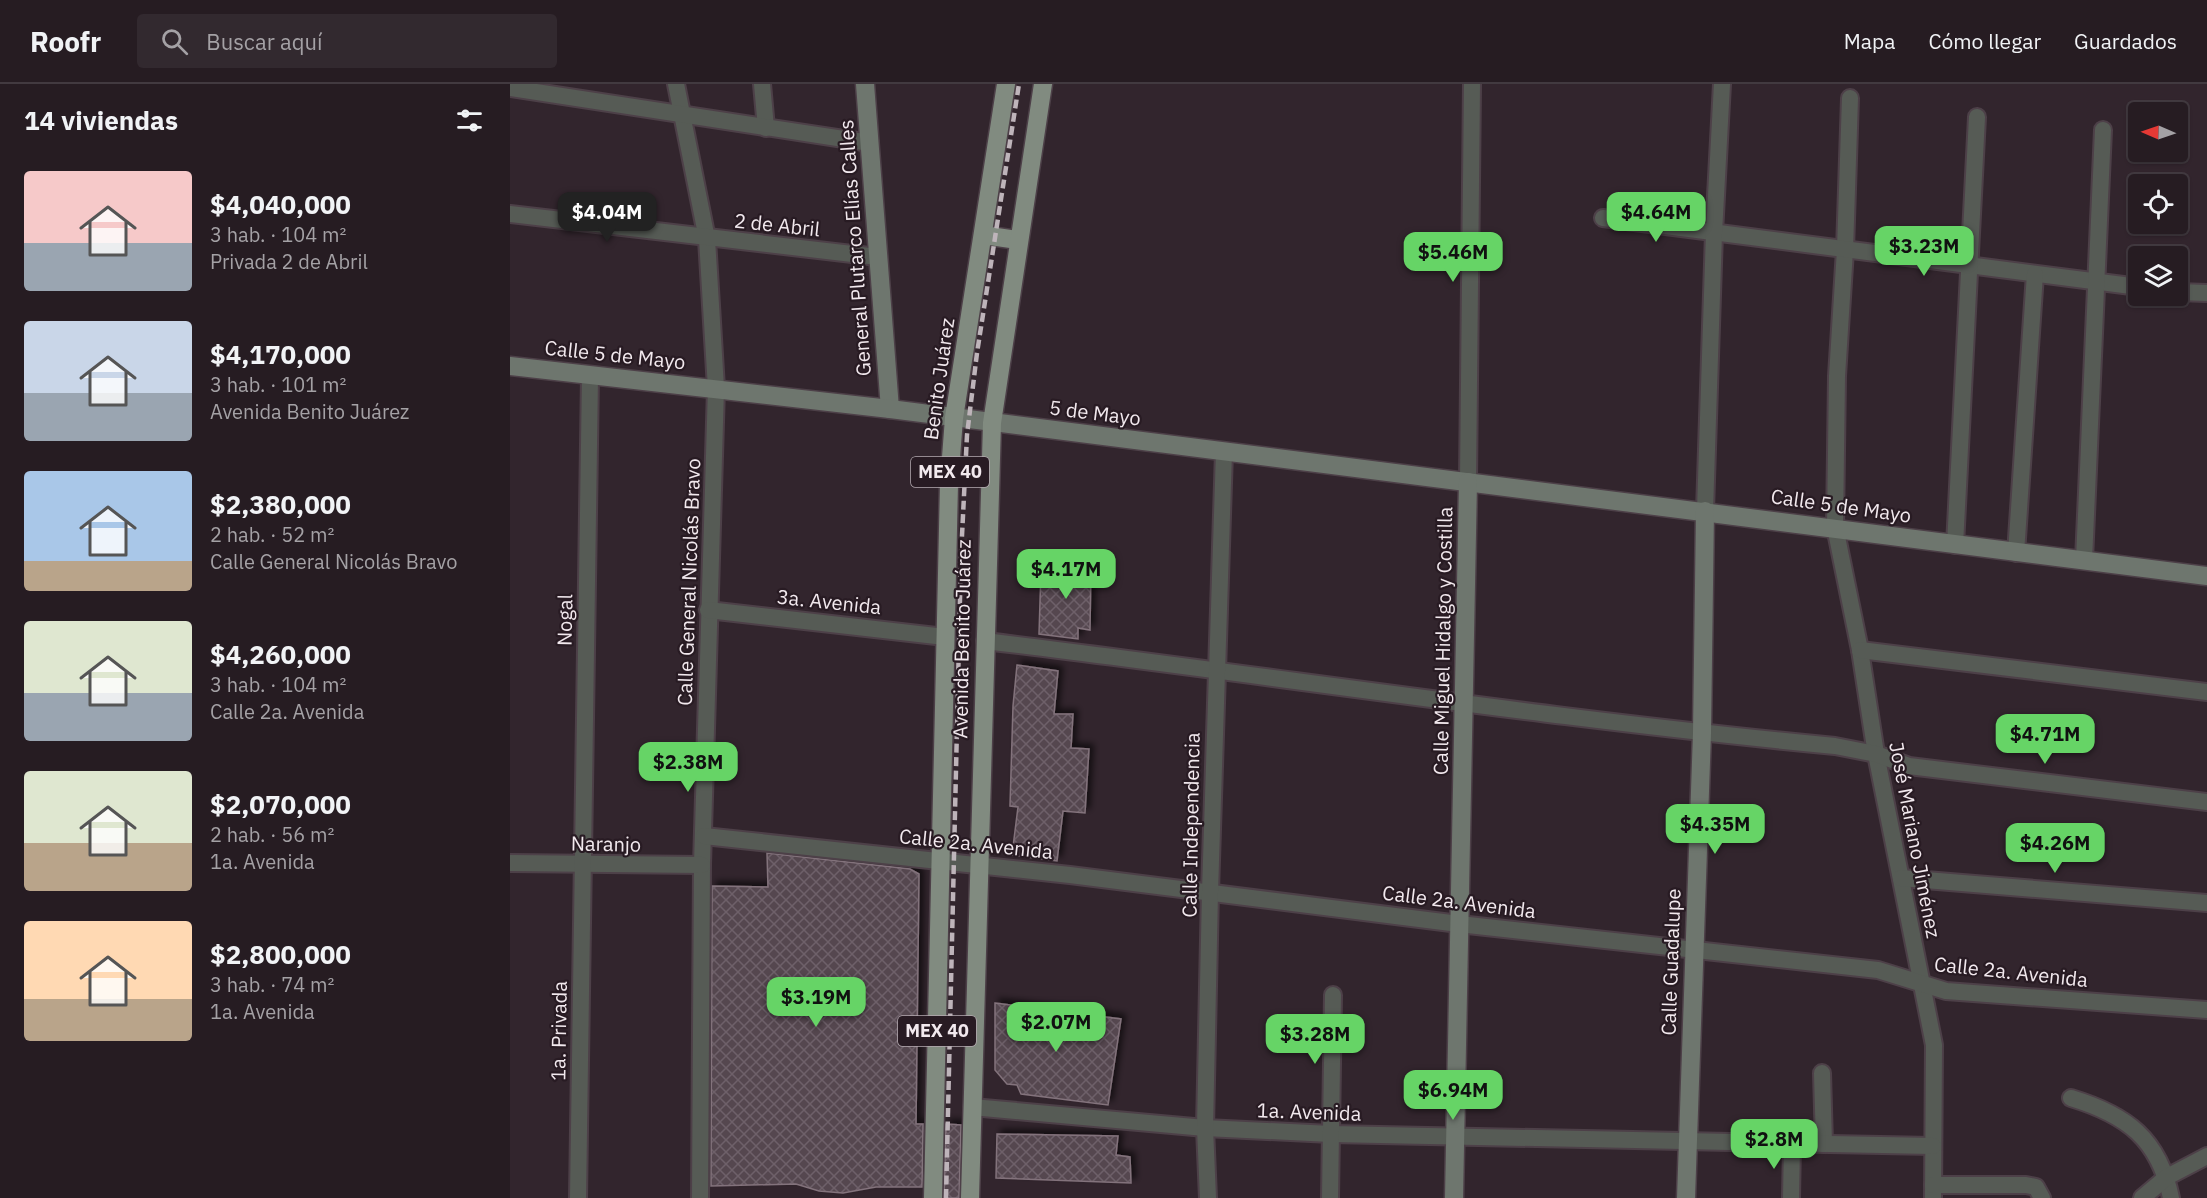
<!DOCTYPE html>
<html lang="es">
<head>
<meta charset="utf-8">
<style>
  body { margin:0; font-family:"IBM Plex Sans",sans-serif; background:#32292f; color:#f1f3f6; height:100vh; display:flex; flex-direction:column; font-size:22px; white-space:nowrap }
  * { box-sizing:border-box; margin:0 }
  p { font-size:20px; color:#a4a1a5 }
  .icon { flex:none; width:33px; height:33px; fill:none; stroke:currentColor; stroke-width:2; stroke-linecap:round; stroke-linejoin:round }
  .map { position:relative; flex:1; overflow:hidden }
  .side { display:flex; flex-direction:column; background:#261c22; width:510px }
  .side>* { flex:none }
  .needle { width:39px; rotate:272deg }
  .controls { position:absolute; left:1618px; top:18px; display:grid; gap:12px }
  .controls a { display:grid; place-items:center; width:60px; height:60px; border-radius:6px; background:#261c22; box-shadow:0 2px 4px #0004,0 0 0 2px #423a40; font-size:30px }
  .price { position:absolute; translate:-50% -51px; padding:0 14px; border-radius:12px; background:#66d466; color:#111; font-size:20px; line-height:39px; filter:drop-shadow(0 2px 3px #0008) }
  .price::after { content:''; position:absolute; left:50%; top:36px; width:18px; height:14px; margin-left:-9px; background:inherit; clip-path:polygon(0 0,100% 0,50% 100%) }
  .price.current { background:#222; color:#fff }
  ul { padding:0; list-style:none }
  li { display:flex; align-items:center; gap:18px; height:150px; padding:0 24px }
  li span { display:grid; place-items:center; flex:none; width:168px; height:120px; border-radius:6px; color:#555 }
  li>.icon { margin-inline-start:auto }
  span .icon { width:72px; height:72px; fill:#fffc; stroke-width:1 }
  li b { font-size:26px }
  h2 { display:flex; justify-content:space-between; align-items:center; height:72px; padding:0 24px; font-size:26px }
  header { display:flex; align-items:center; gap:36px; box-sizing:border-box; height:84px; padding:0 30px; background:#261c22; border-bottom:2px solid #423a40 }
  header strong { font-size:28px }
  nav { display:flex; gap:33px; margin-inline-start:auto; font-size:21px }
  .search { width:420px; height:54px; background:#32292f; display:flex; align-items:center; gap:15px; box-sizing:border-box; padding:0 21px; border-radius:6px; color:#a4a1a5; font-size:22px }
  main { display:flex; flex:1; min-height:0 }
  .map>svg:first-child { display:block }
  .building { fill:url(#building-cross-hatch); stroke:#83737c; stroke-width:1.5; filter:url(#shadow) }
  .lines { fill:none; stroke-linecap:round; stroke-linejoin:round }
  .street-casing { stroke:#4d4048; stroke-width:20 }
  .secondary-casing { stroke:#4d4048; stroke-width:21 }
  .primary-casing { stroke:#4d4048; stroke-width:21 }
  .street { stroke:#565b55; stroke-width:16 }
  .secondary { stroke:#6e766e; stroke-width:18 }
  .primary { stroke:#818b80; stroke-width:18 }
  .rail { stroke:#beb4ba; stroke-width:4.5; stroke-dasharray:9 4.5; stroke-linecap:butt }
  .labels { text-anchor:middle; stroke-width:4.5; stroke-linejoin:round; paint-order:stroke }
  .shield { fill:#281b23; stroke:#b5abb1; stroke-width:1.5 }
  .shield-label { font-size:18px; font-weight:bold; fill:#f2e9ee }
  .street-label { font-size:20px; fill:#f2e9ee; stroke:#281b23 }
</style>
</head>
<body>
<header>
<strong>Roofr</strong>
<div class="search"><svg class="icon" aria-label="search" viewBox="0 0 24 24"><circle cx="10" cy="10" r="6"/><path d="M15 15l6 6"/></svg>Buscar aquí</div>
<nav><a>Mapa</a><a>Cómo llegar</a><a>Guardados</a></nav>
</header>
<main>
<section class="side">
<h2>14 viviendas<svg class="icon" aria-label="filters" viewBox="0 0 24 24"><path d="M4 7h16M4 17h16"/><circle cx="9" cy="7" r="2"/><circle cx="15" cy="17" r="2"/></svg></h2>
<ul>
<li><span style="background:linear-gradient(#f6c9c9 60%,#9aa5b1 0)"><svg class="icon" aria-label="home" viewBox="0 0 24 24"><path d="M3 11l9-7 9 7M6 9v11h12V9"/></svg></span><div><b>$4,040,000</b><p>3 hab. · 104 m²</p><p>Privada 2 de Abril</p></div></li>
<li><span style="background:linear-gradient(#c9d6e8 60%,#9aa5b1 0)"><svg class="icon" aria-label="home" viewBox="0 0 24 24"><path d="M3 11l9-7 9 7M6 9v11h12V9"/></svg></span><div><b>$4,170,000</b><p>3 hab. · 101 m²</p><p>Avenida Benito Juárez</p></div></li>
<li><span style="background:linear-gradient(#a9c7e8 75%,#b9a48a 0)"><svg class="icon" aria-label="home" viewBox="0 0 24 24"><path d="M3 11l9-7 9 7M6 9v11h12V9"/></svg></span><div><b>$2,380,000</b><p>2 hab. · 52 m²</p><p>Calle General Nicolás Bravo</p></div></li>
<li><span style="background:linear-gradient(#dfe7d0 60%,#9aa5b1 0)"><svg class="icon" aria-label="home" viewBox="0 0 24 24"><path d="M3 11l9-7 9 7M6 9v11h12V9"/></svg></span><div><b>$4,260,000</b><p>3 hab. · 104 m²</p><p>Calle 2a. Avenida</p></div></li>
<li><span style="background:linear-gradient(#dfe7d0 60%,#b9a48a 0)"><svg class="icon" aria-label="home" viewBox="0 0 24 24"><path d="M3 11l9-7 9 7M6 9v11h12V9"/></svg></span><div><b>$2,070,000</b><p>2 hab. · 56 m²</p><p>1a. Avenida</p></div></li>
<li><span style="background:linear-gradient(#ffd9b3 65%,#b9a48a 0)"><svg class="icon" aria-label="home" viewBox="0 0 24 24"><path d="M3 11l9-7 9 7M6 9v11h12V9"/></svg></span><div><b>$2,800,000</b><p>3 hab. · 74 m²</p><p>1a. Avenida</p></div></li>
</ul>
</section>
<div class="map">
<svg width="1697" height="1114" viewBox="0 0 1697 1114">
  <defs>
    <pattern id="building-cross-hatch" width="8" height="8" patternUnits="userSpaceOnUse" patternTransform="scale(1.5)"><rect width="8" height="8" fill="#55464f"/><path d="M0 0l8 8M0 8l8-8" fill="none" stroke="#6e6169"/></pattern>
    <filter id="shadow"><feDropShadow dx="4.5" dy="-4.5" stdDeviation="3" flood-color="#0009"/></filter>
  </defs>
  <rect width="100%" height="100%" fill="#32252d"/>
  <g class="building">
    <polygon points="560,475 581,476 580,546 568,544 568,555 529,550 531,486 558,488"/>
    <polygon points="507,581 548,587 544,630 563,630 561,664 579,665 575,729 553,727 547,777 502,771 508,723 500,722 503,622"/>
    <polygon points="257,769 400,785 409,790 406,1040 413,1040 412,1103 366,1103 333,1109 309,1107 286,1100 201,1102 202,802 258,803"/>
    <polygon points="485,919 611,935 598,1021 511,1010 507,1001 497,1000 485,986"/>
    <polygon points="436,1040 451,1041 449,1114 434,1114"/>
    <polygon points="487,1050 608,1052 606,1071 620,1073 621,1099 486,1094"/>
  </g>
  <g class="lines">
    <defs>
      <g id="street">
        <polyline points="166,0 197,155 206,304 192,781 190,1114"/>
        <polyline points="252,0 256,44"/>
        <polyline points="0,4 360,59"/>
        <polyline points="1340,14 1335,166 1327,292 1325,443 1350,566 1366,670 1424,961 1423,1114"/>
        <polyline points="0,130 368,173"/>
        <polyline points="1093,134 1629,203"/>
        <polyline points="1668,208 1697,209"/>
        <polyline points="958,398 962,0"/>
        <polyline points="1195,427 1204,149 1212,0"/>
        <polyline points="1445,461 1467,33"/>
        <polyline points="1506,469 1525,190"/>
        <polyline points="1574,476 1593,46"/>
        <polyline points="198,526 435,553"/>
        <path d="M475,557C758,591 1040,635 1325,662L1366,670L1399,682L1697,718"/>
        <polyline points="1350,566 1697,608"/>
        <polyline points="194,752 560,791 949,840 1368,886 1436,907 1697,926"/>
        <polyline points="0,779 192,781"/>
        <polyline points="1391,794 1697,819"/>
        <polyline points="1312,989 1314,1060"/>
        <path d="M1561,1014C1617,1031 1649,1055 1661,1114"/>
        <polyline points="462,1023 695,1044 821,1050 1423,1062"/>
        <polyline points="1423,1101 1516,1101 1526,1103 1532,1114"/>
        <polyline points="68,1114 80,292"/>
        <polyline points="698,1114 695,1044 700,808 714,368"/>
        <polyline points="820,1114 823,911"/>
        <polyline points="1281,1114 1282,1060"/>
        <polyline points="1632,1114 1657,1093 1697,1072"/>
      </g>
      <g id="secondary">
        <polyline points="355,0 380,325"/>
        <polyline points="0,282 380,325 1697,492"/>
        <polyline points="944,1114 958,398"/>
        <polyline points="1176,1114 1192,649 1195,427"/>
      </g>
      <g id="primary">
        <polyline points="473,151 508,156"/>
        <polyline points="423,1114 439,400 444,334 496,0"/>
        <polyline points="460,1114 482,339 533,0"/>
      </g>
    </defs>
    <use href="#street" class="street-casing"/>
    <use href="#secondary" class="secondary-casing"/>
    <use href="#primary" class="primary-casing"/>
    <use href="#street" class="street"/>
    <use href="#secondary" class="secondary"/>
    <use href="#primary" class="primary"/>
    <polyline class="rail" points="436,1114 451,472 457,351 467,269 509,0"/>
  </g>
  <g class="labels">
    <g class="shield">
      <rect x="401" y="373" width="78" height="30" rx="4.5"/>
      <rect x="388" y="932" width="78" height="30" rx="4.5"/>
    </g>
    <g class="shield-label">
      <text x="440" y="394">MEX 40</text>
      <text x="427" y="953">MEX 40</text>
    </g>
    <g class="street-label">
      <text transform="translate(267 141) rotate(6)" y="7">2 de Abril</text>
      <text transform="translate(345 164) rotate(-94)" y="7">General Plutarco Elías Calles</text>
      <text transform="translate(105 271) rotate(6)" y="7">Calle 5 de Mayo</text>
      <text transform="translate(429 295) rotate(-82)" y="7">Benito Juárez</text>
      <text transform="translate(585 329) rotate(7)" y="7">5 de Mayo</text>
      <text transform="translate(1331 422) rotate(8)" y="7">Calle 5 de Mayo</text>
      <text transform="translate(179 498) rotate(-88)" y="7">Calle General Nicolás Bravo</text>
      <text transform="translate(319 518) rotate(6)" y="7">3a. Avenida</text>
      <text transform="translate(55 536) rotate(-89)" y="7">Nogal</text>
      <text transform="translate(452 555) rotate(-89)" y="7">Avenida Benito Juárez</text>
      <text transform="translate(933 557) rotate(-89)" y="7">Calle Miguel Hidalgo y Costilla</text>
      <text transform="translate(681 741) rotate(-89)" y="7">Calle Independencia</text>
      <text transform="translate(1405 756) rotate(79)" y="7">José Mariano Jiménez</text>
      <text transform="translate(96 760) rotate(1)" y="7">Naranjo</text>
      <text transform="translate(466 760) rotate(6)" y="7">Calle 2a. Avenida</text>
      <text transform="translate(949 818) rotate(7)" y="7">Calle 2a. Avenida</text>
      <text transform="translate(1161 878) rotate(-88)" y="7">Calle Guadalupe</text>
      <text transform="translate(1501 888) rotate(6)" y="7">Calle 2a. Avenida</text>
      <text transform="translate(49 947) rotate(-89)" y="7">1a. Privada</text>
      <text transform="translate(799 1028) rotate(2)" y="7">1a. Avenida</text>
    </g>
  </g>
</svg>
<div class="controls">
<a><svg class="needle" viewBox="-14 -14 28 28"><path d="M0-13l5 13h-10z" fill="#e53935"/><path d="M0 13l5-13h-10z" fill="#a4a1a5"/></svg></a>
<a><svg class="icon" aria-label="locate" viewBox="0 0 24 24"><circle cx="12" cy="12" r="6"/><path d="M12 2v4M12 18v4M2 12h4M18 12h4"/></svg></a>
<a><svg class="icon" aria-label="layers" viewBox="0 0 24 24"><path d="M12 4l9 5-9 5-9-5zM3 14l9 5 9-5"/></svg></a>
</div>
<b class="price current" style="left:97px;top:159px">$4.04M</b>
<b class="price" style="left:1146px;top:159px">$4.64M</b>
<b class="price" style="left:1414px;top:193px">$3.23M</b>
<b class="price" style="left:943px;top:199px">$5.46M</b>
<b class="price" style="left:556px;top:516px">$4.17M</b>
<b class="price" style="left:1535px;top:681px">$4.71M</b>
<b class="price" style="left:178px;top:709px">$2.38M</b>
<b class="price" style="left:1205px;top:771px">$4.35M</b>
<b class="price" style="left:1545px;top:790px">$4.26M</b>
<b class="price" style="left:306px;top:944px">$3.19M</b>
<b class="price" style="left:546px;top:969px">$2.07M</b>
<b class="price" style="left:805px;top:981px">$3.28M</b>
<b class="price" style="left:943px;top:1037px">$6.94M</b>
<b class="price" style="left:1264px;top:1086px">$2.8M</b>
</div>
</main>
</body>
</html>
